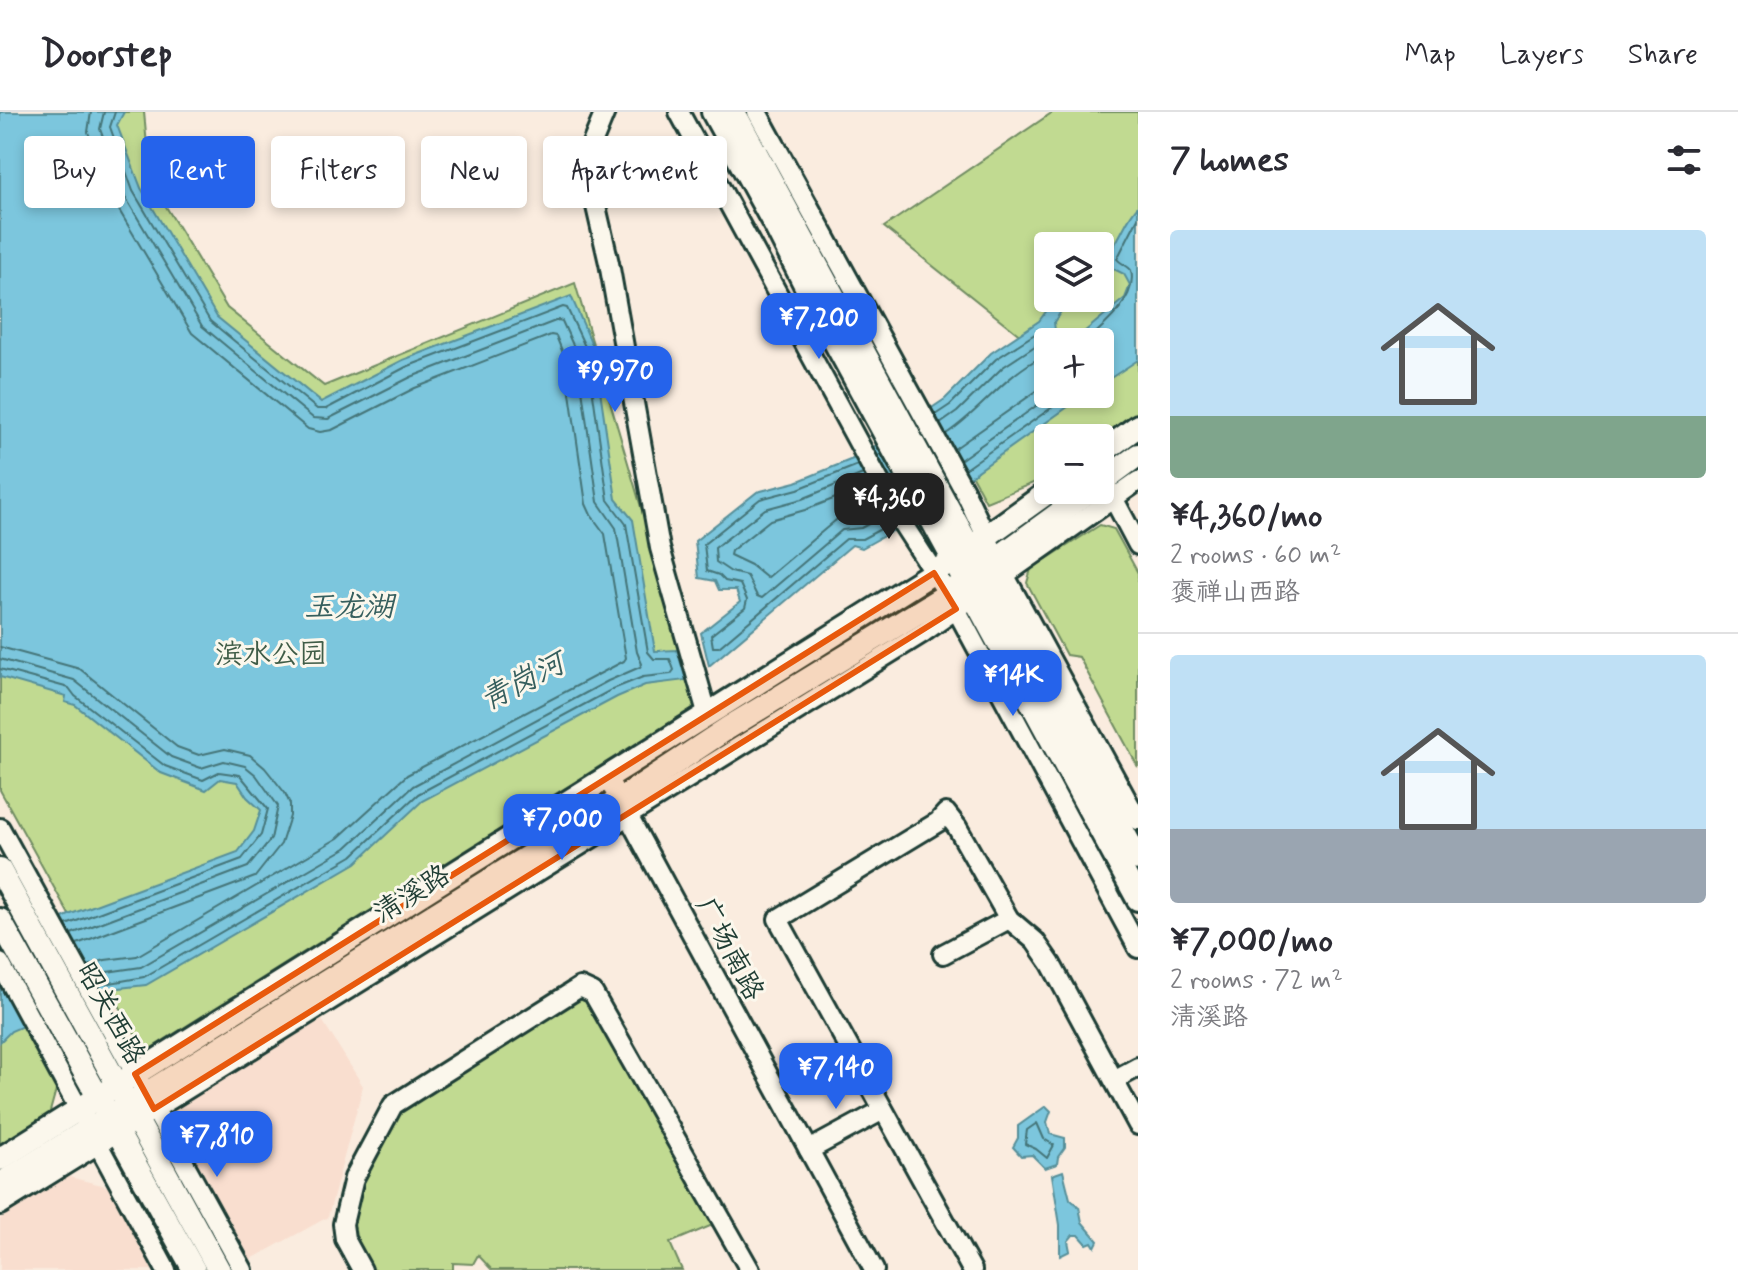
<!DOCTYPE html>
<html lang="en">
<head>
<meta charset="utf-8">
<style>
  body { margin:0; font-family:Mynerve,"LXGW WenKai TC",sans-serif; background:#f7f7f7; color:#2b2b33; height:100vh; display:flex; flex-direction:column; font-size:30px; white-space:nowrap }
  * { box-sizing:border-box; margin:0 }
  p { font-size:26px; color:#7c7c81 }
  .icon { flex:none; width:44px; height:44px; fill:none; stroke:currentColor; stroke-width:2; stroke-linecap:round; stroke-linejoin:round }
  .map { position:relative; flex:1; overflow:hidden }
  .panel { display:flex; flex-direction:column; background:#fff; width:600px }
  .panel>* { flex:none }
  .banner { position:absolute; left:24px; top:24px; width:760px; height:72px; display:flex; gap:16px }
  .tools { position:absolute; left:1034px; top:120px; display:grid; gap:16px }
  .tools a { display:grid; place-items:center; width:80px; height:80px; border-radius:8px; background:#fff; box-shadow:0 4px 12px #0003; font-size:40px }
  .price { position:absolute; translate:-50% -68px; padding:0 18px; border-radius:16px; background:#2563eb; color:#fff; font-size:26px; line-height:52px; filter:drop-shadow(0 2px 4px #0008) }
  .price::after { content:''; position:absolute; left:50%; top:48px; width:24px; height:18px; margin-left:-12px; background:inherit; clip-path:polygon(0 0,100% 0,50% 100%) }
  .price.active { background:#222; color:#fff }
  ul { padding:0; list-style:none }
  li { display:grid; align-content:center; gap:16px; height:424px; padding:0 32px }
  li+li { border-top:2px solid #e1e1e2 }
  li span { display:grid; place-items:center; height:248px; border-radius:8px; color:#555 }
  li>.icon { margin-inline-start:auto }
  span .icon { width:144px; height:144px; fill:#fffc; stroke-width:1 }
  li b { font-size:34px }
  h2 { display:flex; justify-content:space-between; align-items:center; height:96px; padding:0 32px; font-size:34px }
  .chip { padding:0 28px; border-radius:8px; background:#fff; box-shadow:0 4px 12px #0003; font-size:28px; line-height:72px }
  .chip.active { background:#2563eb; color:#fff }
  header { display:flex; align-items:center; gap:48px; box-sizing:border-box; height:112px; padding:0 40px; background:#fff; border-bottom:2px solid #e1e1e2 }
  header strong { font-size:38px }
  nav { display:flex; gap:44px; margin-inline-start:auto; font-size:28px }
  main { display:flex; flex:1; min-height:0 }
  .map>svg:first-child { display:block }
  .built { fill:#f9decf }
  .green { fill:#c1da91; stroke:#708c62; stroke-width:2; fill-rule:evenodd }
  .water { fill:#7cc6dd; stroke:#578f99; stroke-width:2 }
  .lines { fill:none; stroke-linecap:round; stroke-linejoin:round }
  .shore { stroke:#447478; stroke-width:2 }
  .minor-casing { stroke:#1f3d34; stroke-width:24 }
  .major-casing { stroke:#1f3d34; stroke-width:28 }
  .minor { stroke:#fbf7ec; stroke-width:18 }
  .major { stroke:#fbf7ec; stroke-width:22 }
  .marked { fill:#e8590c; fill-opacity:0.2; stroke:#e8590c; stroke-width:6; stroke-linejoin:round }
  .labels { text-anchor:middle; stroke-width:6; stroke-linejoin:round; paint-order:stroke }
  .park-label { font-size:28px; fill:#3f5c47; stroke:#fbf7ec }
  .street-label { font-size:28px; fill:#1f3d34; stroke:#fbf7ec }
  .water-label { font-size:30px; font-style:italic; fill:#365f5e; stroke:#fbf7ec }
</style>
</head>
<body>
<header>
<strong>Doorstep</strong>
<nav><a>Map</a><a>Layers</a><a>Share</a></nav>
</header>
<main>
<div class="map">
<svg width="1138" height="1158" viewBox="0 0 1138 1158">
  <rect width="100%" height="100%" fill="#faecdf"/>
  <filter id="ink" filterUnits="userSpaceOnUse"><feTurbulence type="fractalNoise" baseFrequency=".0125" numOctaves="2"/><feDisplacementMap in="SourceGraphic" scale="16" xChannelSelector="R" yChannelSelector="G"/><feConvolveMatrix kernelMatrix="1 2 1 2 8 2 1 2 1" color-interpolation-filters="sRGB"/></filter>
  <g filter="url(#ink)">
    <g class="built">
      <polygon points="319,903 363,974 328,1105 246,1150 169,1013 173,990"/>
      <polygon points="65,1064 110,1075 155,1158 0,1158 0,1107"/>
    </g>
    <g class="green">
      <polygon points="0,0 144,0 150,68 227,196 324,274 575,171 699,592 145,940 0,678"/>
      <path d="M1053,0H1138V314L1100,342V326H1048V365L986,390L939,303L1032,233L884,115ZM1048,134H1100V186H1048ZM1048,230H1100V282H1048Z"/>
      <polygon points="1100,413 1114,417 1138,461 1138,655 1079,545 1066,543 1027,471 1031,457"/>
      <polygon points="0,860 59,967 49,1003 0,1034"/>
      <polygon points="585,881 715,1112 670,1131 682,1158 492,1158 478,1143 473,1152 453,1151 453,1158 369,1158 350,1122 355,1085 399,998"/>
    </g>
    <g class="water">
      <polygon points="0,0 124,0 117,13 141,76 217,205 321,290 403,248 571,184 594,237 616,387 633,408 655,539 677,538 686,568 645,573 617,585 422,689 356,751 146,873 110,877 11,919 0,930 0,836 71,802 238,740 254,719 261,698 247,685 237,670 220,667 206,678 161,661 75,593 65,590 66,584 0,565"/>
      <path d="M1138,94V248L1100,273V230H1072L1125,186L1130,173L1124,162L1112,156L1100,160V147C1120,135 1122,111 1138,94Z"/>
      <polygon points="1056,186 1070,186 1054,210 1056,227 1066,230 1048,230 1048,282 1086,282 898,416 862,436 852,433 709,554 701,521 740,490 736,478 719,478 715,469 699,466 695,429 757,380 796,370 860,344 945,287 991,241 1039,209"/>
      <polygon points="1046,994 1051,999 1047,1010 1050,1022 1065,1026 1065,1035 1058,1045 1057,1052 1045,1056 1032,1043 1021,1044 1013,1035 1018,1026 1018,1014"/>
      <polygon points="1063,1059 1070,1087 1079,1095 1082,1110 1098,1129 1095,1135 1092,1130 1087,1132 1079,1123 1073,1123 1068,1129 1070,1139 1060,1144 1060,1113 1052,1063"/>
    </g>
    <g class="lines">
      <g class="shore">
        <path d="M1085,230C1103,215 1138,187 1131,158C1127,153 1121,152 1117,147L1138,106"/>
        <polyline points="935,303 950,293 996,247 1041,218 1047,219 1049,230"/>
        <polyline points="940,312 957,300 1003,255 1035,234 1039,234 1048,243"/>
        <path d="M946,322C978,301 1000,269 1034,249L1048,256"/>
        <polyline points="954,337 1048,271"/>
        <polyline points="960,348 1053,282"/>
        <polyline points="858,353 798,377 760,387 704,432 707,459 719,463 725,469 740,472 747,488 745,496 711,523 713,535 719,535 846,427 862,427 890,412"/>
        <polyline points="965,357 1071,282"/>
        <polyline points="863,362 802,387 765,397 715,436 716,450 731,460 747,464 757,484 762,486 842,418 861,416 885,403"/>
        <polyline points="869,373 805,398 770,408 731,439 730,443 751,453 767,466 836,408 848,403 859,403 879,392"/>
        <polyline points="0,535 80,557 177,635 199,643 225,637 250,643 265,656 285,681 290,692 290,704 281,732 255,765 77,832"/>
        <polyline points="0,547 74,568 171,645 201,656 224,649 245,654 256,663 278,694 271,727 248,755 71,822"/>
        <polyline points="0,557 69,576 75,584 165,654 203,668 219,660 240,663 268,697 261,723 242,747 66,813"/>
        <polyline points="88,854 105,848 137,844 338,726 407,663 624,549 626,546 605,422 591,403 586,392 565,246 556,224 551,223 415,276 332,318 320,320 308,317 192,221 113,88 88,20 91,0"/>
        <polyline points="94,864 107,860 141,855 346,736 413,674 608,569 640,555 642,552 637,540 616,416 598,390 577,242 562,209 558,208 411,265 328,307 313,306 202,214 124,83 100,17 104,0"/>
        <polyline points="99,873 144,865 352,744 418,682 613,577 643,565 671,562 674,558 670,547 654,547 648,540 626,412 608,388 587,239 567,196 563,195 406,255 326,297 317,297 210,209 133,79 110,15 115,0"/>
        <polygon points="1037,1011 1044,1027 1054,1033 1047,1046 1036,1037 1025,1032 1027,1018"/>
      </g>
      <defs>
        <g id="minor">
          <polyline points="605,0 591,34 595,90 609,151 660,436 708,604"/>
          <polyline points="679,0 902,411 948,482 1138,836"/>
          <polyline points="757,0 964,378 1005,464 1138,708"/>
          <polyline points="1109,378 1138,433"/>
          <polyline points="608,667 874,1158"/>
          <polyline points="0,716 243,1158"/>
          <polyline points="943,842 1009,807"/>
          <polyline points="0,851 166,1158"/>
          <polyline points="1114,968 1138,955"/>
          <polyline points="809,1038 883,998"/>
          <polyline points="0,1093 924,520 1138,369"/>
          <polyline points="362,1158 345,1127 343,1112 354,1066 393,993 580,875 593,881 750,1158"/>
          <polyline points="972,1158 778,807 938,710 946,701 957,715 1009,807 1035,829 1051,852 1138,1013"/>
        </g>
        <g id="major">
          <polyline points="713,0 776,115 823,208 1138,787"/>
          <polyline points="734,0 1138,747"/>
          <polyline points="1100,342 1138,314"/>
          <polyline points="1100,371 1138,343"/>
          <polyline points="0,758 219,1158"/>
          <polyline points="0,808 194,1158"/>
          <polyline points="0,1047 953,448 1051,378"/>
          <polyline points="0,1072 619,688 728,616 948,482 1091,378"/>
        </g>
      </defs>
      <use href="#minor" class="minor-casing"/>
      <use href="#major" class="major-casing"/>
      <use href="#minor" class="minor"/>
      <use href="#major" class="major"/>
    </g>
  </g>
  <path class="marked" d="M934,461L956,497L154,997L135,962Z"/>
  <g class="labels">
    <g class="park-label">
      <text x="271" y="551">滨水公园</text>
    </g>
    <g class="street-label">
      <text transform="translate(411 781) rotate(-32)" y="10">清溪路</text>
      <text transform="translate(731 836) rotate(62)" y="10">广场南路</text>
      <text transform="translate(112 901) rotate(61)" y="10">昭关西路</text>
    </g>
    <g class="water-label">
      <text x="349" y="504">玉龙湖</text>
      <text transform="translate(522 569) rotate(-27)" y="10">青岗河</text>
    </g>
  </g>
</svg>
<div class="tools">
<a><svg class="icon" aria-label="layers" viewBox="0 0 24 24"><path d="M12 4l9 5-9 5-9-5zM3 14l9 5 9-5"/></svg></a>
<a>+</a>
<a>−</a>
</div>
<b class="price" style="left:819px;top:249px">¥7,200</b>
<b class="price" style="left:615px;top:302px">¥9,970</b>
<b class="price active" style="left:889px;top:429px">¥4,360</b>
<b class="price" style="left:1013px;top:606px">¥14K</b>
<b class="price" style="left:562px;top:750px">¥7,000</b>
<b class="price" style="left:836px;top:999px">¥7,140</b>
<b class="price" style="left:217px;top:1067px">¥7,810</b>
<div class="banner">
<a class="chip">Buy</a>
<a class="chip active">Rent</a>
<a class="chip">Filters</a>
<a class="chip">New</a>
<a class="chip">Apartment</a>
</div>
</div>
<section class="panel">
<h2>7 homes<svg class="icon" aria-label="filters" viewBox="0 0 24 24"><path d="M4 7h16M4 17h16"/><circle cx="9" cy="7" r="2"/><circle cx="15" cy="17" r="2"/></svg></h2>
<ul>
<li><span style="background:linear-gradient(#bfe0f5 75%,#7fa58c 0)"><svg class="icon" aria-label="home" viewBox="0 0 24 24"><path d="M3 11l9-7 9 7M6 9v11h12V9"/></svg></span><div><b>¥4,360/mo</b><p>2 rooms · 60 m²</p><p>褒禅山西路</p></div></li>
<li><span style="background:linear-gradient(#bfe0f5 70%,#9aa5b1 0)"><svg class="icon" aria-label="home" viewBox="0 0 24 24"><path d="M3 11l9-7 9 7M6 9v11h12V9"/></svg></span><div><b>¥7,000/mo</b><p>2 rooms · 72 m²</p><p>清溪路</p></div></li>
</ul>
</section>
</main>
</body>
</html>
